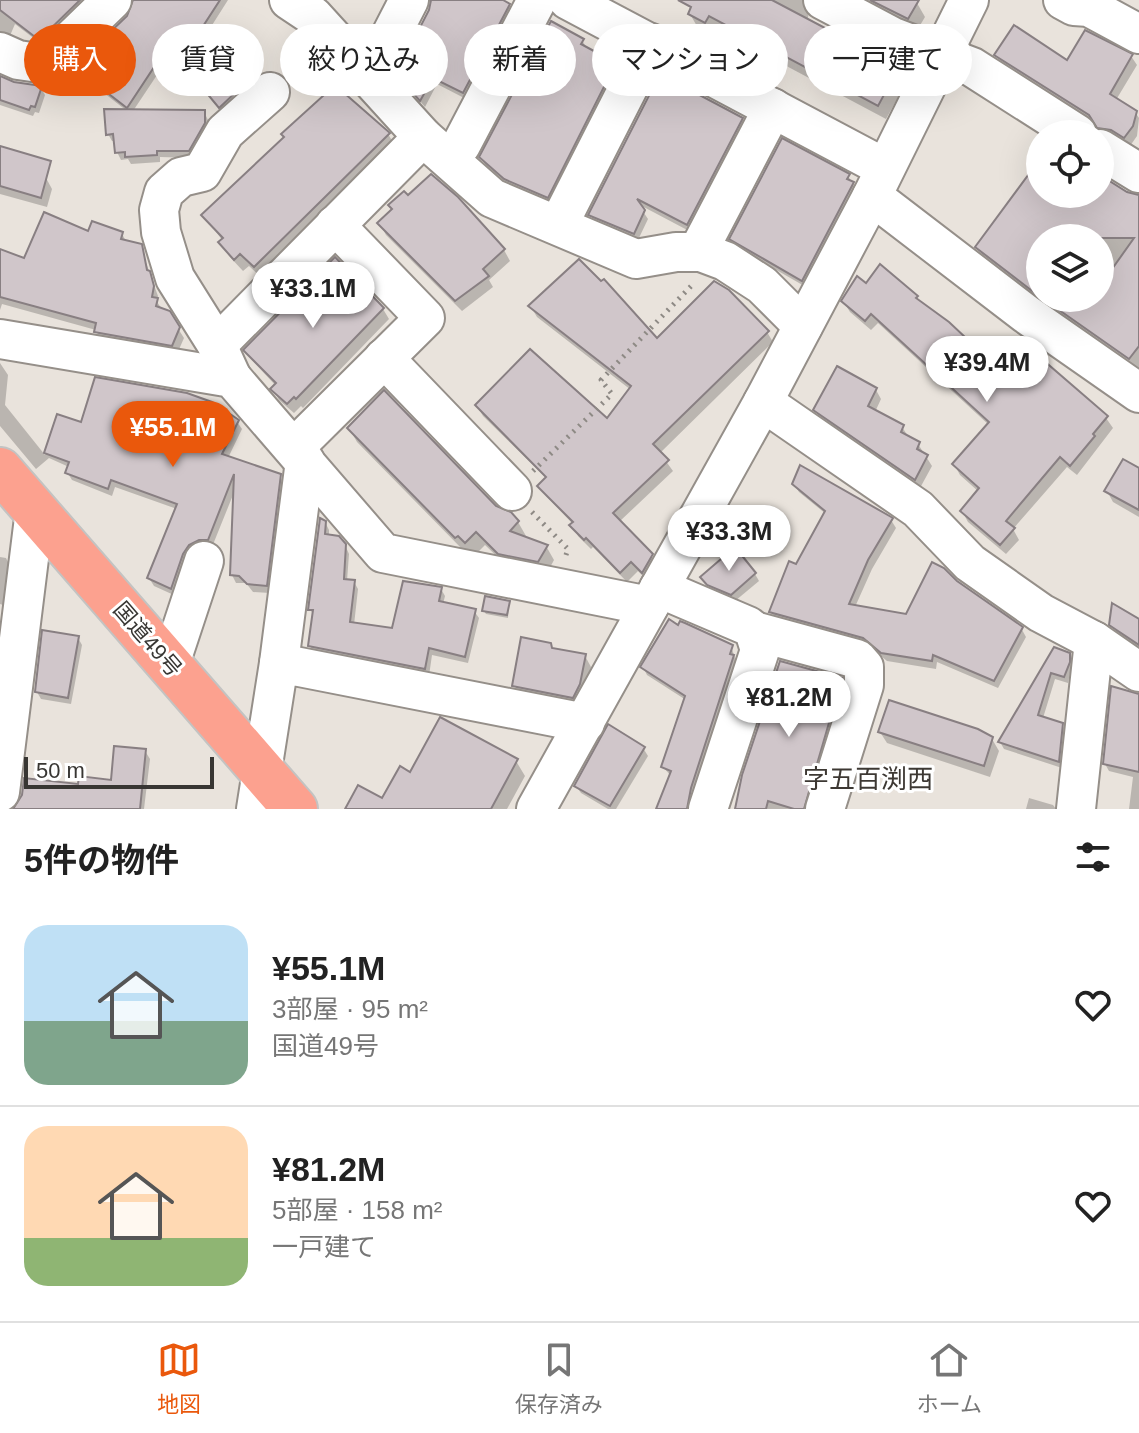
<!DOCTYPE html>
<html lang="ja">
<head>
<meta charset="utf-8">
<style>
  body { margin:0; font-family:Helvetica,"Noto Sans JP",sans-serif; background:#f6f6f6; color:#222; height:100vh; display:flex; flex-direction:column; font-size:30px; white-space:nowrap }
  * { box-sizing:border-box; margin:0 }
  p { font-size:26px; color:#767676 }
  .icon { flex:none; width:44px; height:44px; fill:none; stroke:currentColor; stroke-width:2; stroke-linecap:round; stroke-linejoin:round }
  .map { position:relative; height:809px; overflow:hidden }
  .panel { display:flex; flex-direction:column; background:#fff; flex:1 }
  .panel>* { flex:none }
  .banner { position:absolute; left:24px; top:24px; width:1092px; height:72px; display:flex; gap:16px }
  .fabs { position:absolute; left:1026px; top:120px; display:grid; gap:16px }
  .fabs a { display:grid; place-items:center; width:88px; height:88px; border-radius:50%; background:#fff; box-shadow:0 8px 32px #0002; font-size:40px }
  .scale { position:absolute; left:24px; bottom:20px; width:190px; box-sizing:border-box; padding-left:8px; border:4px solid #383633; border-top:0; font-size:22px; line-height:28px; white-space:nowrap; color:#383633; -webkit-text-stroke:6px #fff; paint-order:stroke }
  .price { position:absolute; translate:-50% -68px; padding:0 18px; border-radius:28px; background:#fff; color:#222; font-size:26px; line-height:52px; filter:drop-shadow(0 2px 4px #0008) }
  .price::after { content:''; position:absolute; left:50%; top:48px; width:24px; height:18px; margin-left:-12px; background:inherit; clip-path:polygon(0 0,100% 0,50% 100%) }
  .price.current { background:#ea580c; color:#fff }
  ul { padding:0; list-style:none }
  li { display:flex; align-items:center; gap:24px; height:200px; padding:0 24px }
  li+li { border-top:2px solid #e0e0e0 }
  li span { display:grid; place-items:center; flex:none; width:224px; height:160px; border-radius:24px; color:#555 }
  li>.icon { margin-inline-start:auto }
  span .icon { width:96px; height:96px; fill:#fffc; stroke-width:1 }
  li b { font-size:34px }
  h2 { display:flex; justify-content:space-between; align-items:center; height:96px; padding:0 24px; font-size:34px }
  .pill { padding:0 28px; border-radius:36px; background:#fff; box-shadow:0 8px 32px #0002; font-size:28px; line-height:72px }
  .pill.current { background:#ea580c; color:#fff }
  .menu { display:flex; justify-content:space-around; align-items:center; height:112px; border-top:2px solid #e0e0e0; background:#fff; font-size:22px; color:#767676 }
  .menu a { display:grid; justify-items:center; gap:4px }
  .menu .current { color:#ea580c }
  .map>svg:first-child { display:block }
  .shadow { fill:#0003; fill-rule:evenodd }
  .building { fill:#d0c6ca; stroke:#887f82; stroke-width:2 }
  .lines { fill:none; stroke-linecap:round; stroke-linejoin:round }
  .minor-casing { stroke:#958f89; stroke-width:42 }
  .highway-casing { stroke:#c3c3c2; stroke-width:48 }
  .path { stroke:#8e8a85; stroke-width:5; stroke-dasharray:2 6; stroke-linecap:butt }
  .minor { stroke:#fff; stroke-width:38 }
  .highway { stroke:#fca18f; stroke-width:44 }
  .labels { text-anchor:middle; stroke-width:6; stroke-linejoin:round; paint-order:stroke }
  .street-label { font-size:22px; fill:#383633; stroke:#fff }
  .quarter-label { font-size:26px; fill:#3d3833; stroke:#fff }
</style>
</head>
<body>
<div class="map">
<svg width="1139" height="809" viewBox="0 0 1139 809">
  <rect width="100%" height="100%" fill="#e9e3dc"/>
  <g class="shadow">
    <polygon points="0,0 92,0 44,46 15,24 9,38 0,38"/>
    <polygon points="135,0 228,0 202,41 230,77 234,84 229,88 238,102 224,114 173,51 133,111 204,112 208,120 208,131 193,158 160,157 160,162 131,164 128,159 121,160 117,152 116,141 112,141 108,134 127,111 81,75 77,68 129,17"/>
    <polygon points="433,0 499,0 509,5 513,12 468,100 437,84 425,107 398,74 430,11"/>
    <polygon points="697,0 815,0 810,5 808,18 811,21 898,69 906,83 886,119 717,29 713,36 698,28 690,14"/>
    <polygon points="854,0 911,0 917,3 925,17 916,32"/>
    <polygon points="582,40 587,49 614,65 619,73 552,205 511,187 486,166 481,157"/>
    <polygon points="997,55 1067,63 1131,56 1137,65 1116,100 1135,112 1139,118 1137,136 1130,146 1105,136 1096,125 1002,64"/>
    <polygon points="0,78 14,84 41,88 45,95 39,113 35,112 33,116 0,105"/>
    <polygon points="742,119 746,127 691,232 638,204 648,219 638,240 595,222 590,215"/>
    <polygon points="388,134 396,147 263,279 249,266 243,271 229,256 221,243 223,241 203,215"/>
    <path d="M1040,162V194H1100V177L1139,201V371L1048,308L984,259L977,247ZM1040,238H1100V298H1040Z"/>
    <polygon points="0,165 46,178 52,189 47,207 0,194"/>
    <polygon points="848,176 857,191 806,287 736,247 732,239"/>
    <polygon points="408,198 504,250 510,261 489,280 493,287 462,311 386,235 380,224"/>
    <polygon points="89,234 122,234 127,243 140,246 158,296 157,302 162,309 168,313 184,338 177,354 101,341 96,330 2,304 0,310 0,251 25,261"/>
    <polygon points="866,286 917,297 920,303 965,339 988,363 1021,388 1106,418 1113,428 1077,475 1067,467 1013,529 1019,540 1006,554 968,522 962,511 979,492 960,475 954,464 989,425 878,323 871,330 850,312 843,301"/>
    <polygon points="531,307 657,341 767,332 773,342 660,453 673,471 619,522 651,555 657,566 649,582 638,571 627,582 593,547 591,549 578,536 573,524 546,496 540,486 547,479 483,416 477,406 607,421 631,390 537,317"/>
    <polygon points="383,309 389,319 303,408 301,406 294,413 279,400 273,389 276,386 252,360 246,350"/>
    <polygon points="0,363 8,375 5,405 45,455 58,416 83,425 186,395 233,416 242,429 228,458 280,476 284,484 270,593 253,592 246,583 236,583 232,575 235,490 212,547 176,596 154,586 149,578 177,509 115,487 112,496 72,480 67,472 69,467 49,458 36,469 0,426"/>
    <polygon points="876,390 881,399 875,412 902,427 908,436 918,444 932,466 920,488 821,419 815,410"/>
    <polygon points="349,428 518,522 526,536 524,538 546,546 554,560 546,575 508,567 485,545 474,556 466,549 464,551 357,442"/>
    <polygon points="1139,471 1139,517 1113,502 1107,491"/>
    <polygon points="794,484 891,520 896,528 872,569 855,607 907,616 956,582 1021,628 1026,637 998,688 937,662 936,669 887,661 869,646 776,620 771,612 826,514 799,492"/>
    <polygon points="325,522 329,530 329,537 345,545 349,554 347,581 354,582 358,589 354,625 394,630 441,589 445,596 443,604 474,611 479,618 468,663 432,655 429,676 314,653 310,646 314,616 310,609"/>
    <polygon points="0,557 6,558 11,568 6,606 0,604"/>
    <polygon points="755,574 759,581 735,601 713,592 707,585"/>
    <polygon points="509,603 508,618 486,614 484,611"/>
    <polygon points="1139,621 1139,648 1116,632 1112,624"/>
    <polygon points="679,627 731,646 737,664 692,809 658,809 671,776 663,767 686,700 647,675 643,667"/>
    <polygon points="78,638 82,645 71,704 41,699 37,692"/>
    <polygon points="553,650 585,656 591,667 586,696 579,709 521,697 515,686"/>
    <polygon points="1054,650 1068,654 1072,662 1068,683 1055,679 1043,718 1062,724 1066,732 1062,768 1004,749 1000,742"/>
    <polygon points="841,679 845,687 808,809 736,809"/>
    <polygon points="1139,695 1139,809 1129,809 1133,777 1109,771 1105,764"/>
    <polygon points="880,732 992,739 999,751 990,777 887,743"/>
    <polygon points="643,748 648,756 616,809 608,809 581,793 576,786"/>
    <polygon points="145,751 150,759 144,809 16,809 80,786 112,782"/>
    <polygon points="516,761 525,776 507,809 347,809 383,801 410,775"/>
    <polygon points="1029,798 1053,805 1056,809 1026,809"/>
  </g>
  <g class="building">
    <polygon points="0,0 80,0 39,40 0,10"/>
    <polygon points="133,0 220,0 198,34 232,76 226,81 235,93 219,108 168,46 127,108 74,67 127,16"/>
    <polygon points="431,0 503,0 510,4 463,93 433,78 420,101 396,74 429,10"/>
    <polygon points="678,0 772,0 899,67 878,106 709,16 705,23 688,14 691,7"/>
    <polygon points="870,0 919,0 908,19"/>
    <polygon points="551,21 584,39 581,44 616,63 548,198 504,179 479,157"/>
    <polygon points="1014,25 1067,60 1085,30 1133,54 1110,94 1137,111 1133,126 1124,138 1111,130 1097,128 1089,115 994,55"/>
    <polygon points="660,74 743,118 687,225 637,199 645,210 634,234 588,215"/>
    <polygon points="0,76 14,82 42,86 35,107 31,106 29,110 0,100"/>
    <polygon points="335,85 390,133 254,267 240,254 234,260 218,242 223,238 201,215 284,137 281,134"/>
    <polygon points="104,109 205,110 205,123 189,151 157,151 157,155 125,157 125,152 115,153 113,134 106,135"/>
    <polygon points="782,138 850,174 847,179 854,182 802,281 729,239"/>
    <polygon points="0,146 51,161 41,198 0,186"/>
    <polygon points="1040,159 1040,194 1100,194 1100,175 1127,192 1139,195 1139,346 1129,359 1042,298 1100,298 1100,286 1134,238 1040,238 1040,297 975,247"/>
    <polygon points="431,174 458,197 505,249 483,269 489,276 455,301 377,223 392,209 388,205 404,191 408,195"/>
    <polygon points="44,212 88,231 92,221 123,232 121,239 142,244 147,270 150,271 154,286 152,297 158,298 156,306 170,311 180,327 172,346 94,332 96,323 0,297 0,249 24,258"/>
    <polygon points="335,257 384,308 296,399 294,397 287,404 270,389 276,383 243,350"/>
    <polygon points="579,259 601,281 604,279 657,338 714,281 729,290 769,331 653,444 669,460 613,513 653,554 642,573 631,562 620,573 586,538 584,540 569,525 573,522 537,486 546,477 475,405 530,349 607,418 631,386 528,306"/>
    <polygon points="880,264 918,296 916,298 949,322 966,338 964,340 986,356 984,358 1021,385 1043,360 1108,416 1093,434 1095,436 1070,466 1060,457 1006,521 1015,528 1000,545 960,511 979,488 952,464 989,422 871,314 865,321 841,301 857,276 866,283"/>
    <polygon points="837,366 877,388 868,406 904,425 901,432 920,442 917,449 928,455 915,480 813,410"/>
    <polygon points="95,377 187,393 212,402 239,420 222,454 281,474 267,586 247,584 239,576 230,575 234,474 208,540 199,540 189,545 183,554 171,589 147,578 177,504 111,480 108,489 65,473 69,462 44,453 57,414 81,422"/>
    <polygon points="384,390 496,506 511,512 519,521 510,531 548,545 538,562 498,554 476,532 465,543 458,536 455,538 347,428"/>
    <polygon points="1123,459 1139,468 1139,510 1104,491"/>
    <polygon points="800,465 893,518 868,560 849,604 906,614 932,562 944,568 957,581 1023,627 994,681 933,655 932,661 881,653 863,638 769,612 789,561 796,564 825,511 792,484"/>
    <polygon points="320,518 326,521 325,534 339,536 346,544 344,579 355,580 350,622 392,628 403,581 442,587 439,601 476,609 465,657 429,648 425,669 308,646 313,610 308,610"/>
    <polygon points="735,547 756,573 731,595 707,585 700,577"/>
    <polygon points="485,596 510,601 507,615 482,611"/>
    <polygon points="1112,603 1139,619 1139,645 1109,625"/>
    <polygon points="669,619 678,625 680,621 685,623 733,645 730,654 734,655 691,788 687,809 656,809 671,771 661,767 685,696 640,667"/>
    <polygon points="42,630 79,636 68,698 35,692"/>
    <polygon points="521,637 551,643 552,648 586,654 580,684 573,698 512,686"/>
    <polygon points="1054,647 1070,653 1070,662 1064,677 1051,673 1038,715 1063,723 1059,762 998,742"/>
    <polygon points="780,661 842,678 804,809 794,809 768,801 766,809 735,809 742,775"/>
    <polygon points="1111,686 1139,694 1139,772 1103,764"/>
    <polygon points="889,700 978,729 993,737 984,766 878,732"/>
    <polygon points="440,717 518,759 491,809 345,809 358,785 382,798 400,766 410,772"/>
    <polygon points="608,724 645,747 610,806 574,786"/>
    <polygon points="114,746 146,749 140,809 13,809 22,795 24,778 78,784 79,776 111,780"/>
  </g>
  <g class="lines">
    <defs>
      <g id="minor">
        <polyline points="289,0 313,16 423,137 492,198 636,259 676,252 701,252 725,261 762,285 803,326"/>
        <polyline points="568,0 885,168"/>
        <polyline points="823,0 893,37 972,67 1077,134"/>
        <polyline points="1063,0 1074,6 1089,7 1139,34"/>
        <polyline points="0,52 18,60 46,64 112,0"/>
        <polyline points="375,66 409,0"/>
        <polyline points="461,145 537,0"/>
        <polyline points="1100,149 1139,173"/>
        <polyline points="872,196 1026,314 1139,393"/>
        <polyline points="566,210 651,43"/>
        <polyline points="703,242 773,108"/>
        <polyline points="0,339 232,378 383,553 649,606"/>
        <polyline points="217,345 423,137"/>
        <polyline points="384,358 512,491"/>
        <polyline points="232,378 217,345 175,278 161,232 159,210 164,192 181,177 202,172 225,132 270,92"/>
        <polyline points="763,402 918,509 970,563 1041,613 1094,641 1139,672"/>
        <polyline points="294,448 425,318 335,225"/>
        <polyline points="659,588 748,626 754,631 760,650 708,809"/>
        <polyline points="754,631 857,659 864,667 864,685 825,809"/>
        <polyline points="279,663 305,461"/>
        <polyline points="170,664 204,561"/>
        <polyline points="0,792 35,510"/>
        <polyline points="256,809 279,663 585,723"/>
        <polyline points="536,809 763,402 872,196 969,0"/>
        <polyline points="1076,809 1094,641"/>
      </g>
      <polyline id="highway" points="0,470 295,809"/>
    </defs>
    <use href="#minor" class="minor-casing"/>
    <use href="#highway" class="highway-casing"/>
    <g class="path">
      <polyline points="533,471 612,394 601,380 694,283"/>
      <polyline points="532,512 568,549 565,558"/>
    </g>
    <use href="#minor" class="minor"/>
    <use href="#highway" class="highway"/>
  </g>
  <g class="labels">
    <g class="street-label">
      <text transform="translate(148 639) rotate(49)" y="8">国道49号</text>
    </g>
    <g class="quarter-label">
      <text x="868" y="788">字五百渕西</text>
    </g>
  </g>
</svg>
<div class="fabs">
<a><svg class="icon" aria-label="locate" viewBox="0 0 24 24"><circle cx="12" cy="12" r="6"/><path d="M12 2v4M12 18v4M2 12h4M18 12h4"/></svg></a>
<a><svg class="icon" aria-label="layers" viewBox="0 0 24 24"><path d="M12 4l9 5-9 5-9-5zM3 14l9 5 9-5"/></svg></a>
</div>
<div class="scale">50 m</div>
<b class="price" style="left:313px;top:330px">¥33.1M</b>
<b class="price" style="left:987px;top:404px">¥39.4M</b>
<b class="price current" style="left:173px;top:469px">¥55.1M</b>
<b class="price" style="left:729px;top:573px">¥33.3M</b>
<b class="price" style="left:789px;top:739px">¥81.2M</b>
<div class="banner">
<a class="pill current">購入</a>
<a class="pill">賃貸</a>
<a class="pill">絞り込み</a>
<a class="pill">新着</a>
<a class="pill">マンション</a>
<a class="pill">一戸建て</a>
</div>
</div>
<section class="panel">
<h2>5件の物件<svg class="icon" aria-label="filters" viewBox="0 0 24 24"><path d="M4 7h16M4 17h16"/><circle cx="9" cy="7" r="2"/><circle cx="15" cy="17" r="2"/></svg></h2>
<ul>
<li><span style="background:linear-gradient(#bfe0f5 60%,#7fa58c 0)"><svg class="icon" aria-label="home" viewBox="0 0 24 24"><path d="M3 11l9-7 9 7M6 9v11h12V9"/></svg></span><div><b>¥55.1M</b><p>3部屋 · 95 m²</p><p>国道49号</p></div><svg class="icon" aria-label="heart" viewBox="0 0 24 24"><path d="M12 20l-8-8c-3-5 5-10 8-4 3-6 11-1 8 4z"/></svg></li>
<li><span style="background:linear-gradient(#ffd9b3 70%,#8fb573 0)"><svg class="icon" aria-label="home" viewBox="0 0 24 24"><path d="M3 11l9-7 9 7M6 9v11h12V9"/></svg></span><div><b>¥81.2M</b><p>5部屋 · 158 m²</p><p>一戸建て</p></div><svg class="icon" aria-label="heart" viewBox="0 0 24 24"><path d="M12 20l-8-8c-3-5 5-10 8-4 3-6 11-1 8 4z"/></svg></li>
</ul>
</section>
<nav class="menu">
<a class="current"><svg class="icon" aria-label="map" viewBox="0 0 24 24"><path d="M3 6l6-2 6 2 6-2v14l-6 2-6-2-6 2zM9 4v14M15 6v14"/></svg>地図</a>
<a><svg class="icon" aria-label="saved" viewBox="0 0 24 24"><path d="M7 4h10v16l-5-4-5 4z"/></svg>保存済み</a>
<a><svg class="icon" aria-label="home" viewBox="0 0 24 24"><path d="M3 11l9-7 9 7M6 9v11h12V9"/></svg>ホーム</a>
</nav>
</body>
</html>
